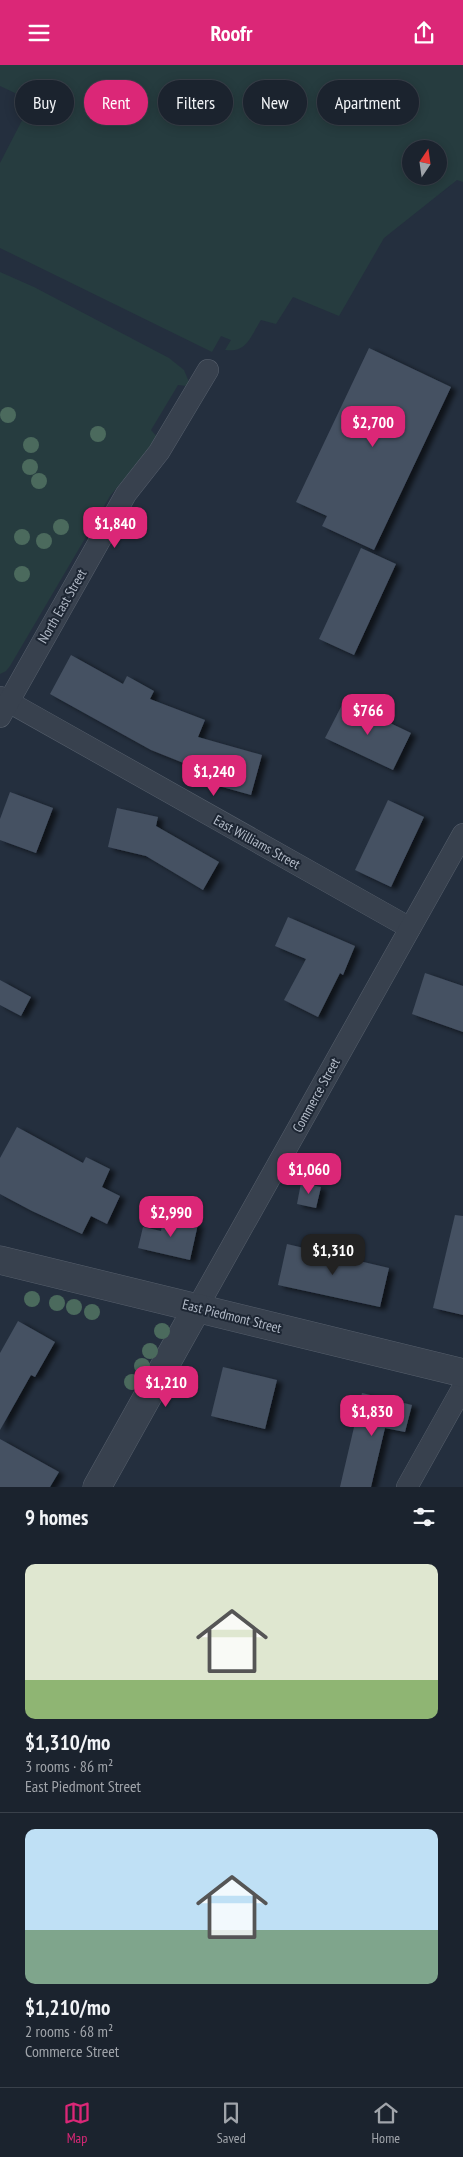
<!DOCTYPE html>
<html lang="en">
<head>
<meta charset="utf-8">
<style>
  body { margin:0; font-family:"PT Sans Narrow",sans-serif; background:#282f3a; color:#f1f3f6; height:100vh; display:flex; flex-direction:column; font-size:19px; white-space:nowrap }
  * { box-sizing:border-box; margin:0 }
  p { font-size:16px; color:#a0a4aa }
  .icon { flex:none; width:28px; height:28px; fill:none; stroke:currentColor; stroke-width:2; stroke-linecap:round; stroke-linejoin:round }
  .map { position:relative; height:1422px; overflow:hidden }
  .drawer { display:flex; flex-direction:column; background:#1b232e; flex:1 }
  .drawer>* { flex:none }
  .banner { position:absolute; left:15px; top:15px; width:434px; height:45px; display:flex; gap:10px }
  .needle { width:32px; rotate:13deg }
  .tools { position:absolute; left:402px; top:75px; display:grid; gap:10px }
  .tools a { display:grid; place-items:center; width:45px; height:45px; border-radius:50%; background:#1b232e; box-shadow:0 2px 12px #0003,0 0 0 1px #39404a; font-size:25px }
  .price { position:absolute; translate:-50% -42px; padding:0 11px; border-radius:10px; background:#db2777; color:#fff; font-size:16px; line-height:32px; filter:drop-shadow(0 1px 2px #0008) }
  .price::after { content:''; position:absolute; left:50%; top:30px; width:15px; height:11px; margin-left:-8px; background:inherit; clip-path:polygon(0 0,100% 0,50% 100%) }
  .price.selected { background:#222; color:#fff }
  ul { padding:0; list-style:none }
  li { display:grid; align-content:center; gap:10px; height:265px; padding:0 25px }
  li+li { border-top:1px solid #39404a }
  li span { display:grid; place-items:center; height:155px; border-radius:10px; color:#555 }
  li>.icon { margin-inline-start:auto }
  span .icon { width:90px; height:90px; fill:#fffc; stroke-width:1 }
  li b { font-size:21px }
  h2 { display:flex; justify-content:space-between; align-items:center; height:60px; padding:0 25px; font-size:21px }
  .tag { padding:0 18px; border-radius:22px; background:#1b232e; box-shadow:0 2px 12px #0003,0 0 0 1px #39404a; font-size:18px; line-height:45px }
  .tag.selected { background:#db2777; color:#fff }
  header { display:flex; justify-content:space-between; align-items:center; height:65px; padding:0 25px; background:#db2777; color:#fff; font-size:22px; font-weight:800 }
  .tab-bar { display:flex; justify-content:space-around; align-items:center; height:70px; border-top:1px solid #39404a; background:#1b232e; font-size:14px; color:#a0a4aa }
  .tab-bar a { display:grid; justify-items:center; gap:2px }
  .tab-bar .selected { color:#db2777 }
  .map>svg:first-child { display:block }
  .green { fill:#263c3f; fill-rule:evenodd }
  .building { fill:#455162; filter:url(#shadow) }
  .lines { fill:none; stroke-linecap:round; stroke-linejoin:round }
  .minor-casing { stroke:#565f6c; stroke-width:22 }
  .tertiary-casing { stroke:#565f6c; stroke-width:29 }
  .minor { stroke:#38414e; stroke-width:21 }
  .tertiary { stroke:#38414e; stroke-width:28 }
  .tree { fill:#4b6a5d }
  .labels { text-anchor:middle; stroke-width:4; stroke-linejoin:round; paint-order:stroke }
  .street-label { font-size:14px; fill:#b4bcc9; stroke:#1d2633 }
</style>
</head>
<body>
<header><svg class="icon" aria-label="menu" viewBox="0 0 24 24"><path d="M4 6h16M4 12h16M4 18h16"/></svg>Roofr<svg class="icon" aria-label="share" viewBox="0 0 24 24"><path d="M12 15V3M7 8l5-5 5 5M5 13v7h14v-7"/></svg></header>
<div class="map">
<svg width="463" height="1422" viewBox="0 0 463 1422">
  <defs>
    <filter id="shadow"><feDropShadow dx="5.5" dy="3" stdDeviation="2.5" flood-color="#0009"/></filter>
  </defs>
  <rect width="100%" height="100%" fill="#242f3e"/>
  <g class="green">
    <path d="M0,0H463V117L457,115L384,173L339,251L293,232L276,259L261,255C250,272 247,288 225,285L231,275L221,271L212,287L0,183V98L32,36L0,21ZM411,84H439V111H411Z"/>
    <polygon points="0,207 34,222 169,293 184,305 189,317 187,321 178,320 151,365 158,373 110,431 10,601 6,606 0,609"/>
  </g>
  <g class="building">
    <polygon points="369,283 451,322 374,485 322,461 327,451 296,437"/>
    <polygon points="361,483 396,499 354,590 319,574"/>
    <polygon points="71,590 123,619 127,611 154,626 150,634 205,655 198,672 262,690 251,730 208,718 211,709 151,685 50,629"/>
    <polygon points="344,636 411,668 393,705 325,673"/>
    <polygon points="10,727 53,743 36,788 0,775 0,754"/>
    <polygon points="388,735 424,752 391,822 355,805"/>
    <polygon points="117,743 158,752 156,761 219,797 203,825 146,791 108,782"/>
    <polygon points="288,852 355,881 343,910 340,908 318,952 284,935 306,894 275,881"/>
    <polygon points="425,908 463,921 463,967 412,949"/>
    <polygon points="0,915 31,932 21,951 0,940"/>
    <polygon points="17,1062 83,1098 86,1092 110,1104 102,1122 120,1131 107,1159 91,1151 82,1169 32,1146 0,1129 0,1093"/>
    <polygon points="301,1118 321,1122 316,1143 297,1139"/>
    <polygon points="455,1150 463,1151 463,1250 433,1243"/>
    <polygon points="164,1151 198,1159 190,1195 138,1183 143,1162 161,1166"/>
    <polygon points="287,1179 389,1203 380,1242 278,1220"/>
    <polygon points="18,1256 55,1277 35,1312 31,1310 0,1365 0,1288"/>
    <polygon points="223,1302 277,1315 265,1364 211,1351"/>
    <polygon points="362,1328 412,1340 405,1367 385,1363 371,1422 340,1422"/>
    <polygon points="0,1374 59,1407 50,1422 0,1422"/>
  </g>
  <g class="lines">
    <defs>
      <g id="minor">
        <polyline points="0,632 410,863"/>
        <polyline points="0,652 126,429 159,387 208,305"/>
        <polyline points="197,1243 463,769"/>
        <polyline points="407,1422 463,1322"/>
      </g>
      <g id="tertiary">
        <polyline points="0,1195 463,1308"/>
        <polyline points="97,1422 197,1243"/>
      </g>
    </defs>
    <use href="#minor" class="minor-casing"/>
    <use href="#tertiary" class="tertiary-casing"/>
    <use href="#minor" class="minor"/>
    <use href="#tertiary" class="tertiary"/>
  </g>
  <g class="tree">
    <circle cx="8" cy="350" r="8"/>
    <circle cx="98" cy="369" r="8"/>
    <circle cx="31" cy="380" r="8"/>
    <circle cx="30" cy="402" r="8"/>
    <circle cx="39" cy="416" r="8"/>
    <circle cx="61" cy="462" r="8"/>
    <circle cx="22" cy="472" r="8"/>
    <circle cx="44" cy="476" r="8"/>
    <circle cx="22" cy="509" r="8"/>
    <circle cx="32" cy="1234" r="8"/>
    <circle cx="57" cy="1238" r="8"/>
    <circle cx="74" cy="1242" r="8"/>
    <circle cx="92" cy="1247" r="8"/>
    <circle cx="162" cy="1266" r="8"/>
    <circle cx="150" cy="1286" r="8"/>
    <circle cx="142" cy="1301" r="8"/>
    <circle cx="132" cy="1317" r="8"/>
  </g>
  <g class="labels">
    <g class="street-label">
      <text transform="translate(62 541) rotate(-60)" y="5">North East Street</text>
      <text transform="translate(257 777) rotate(29)" y="5">East Williams Street</text>
      <text transform="translate(316 1030) rotate(-61)" y="5">Commerce Street</text>
      <text transform="translate(232 1251) rotate(14)" y="5">East Piedmont Street</text>
    </g>
  </g>
</svg>
<div class="tools">
<a><svg class="needle" viewBox="-14 -14 28 28"><path d="M0-13l5 13h-10z" fill="#e53935"/><path d="M0 13l5-13h-10z" fill="#a0a4aa"/></svg></a>
</div>
<b class="price" style="left:373px;top:383px">$2,700</b>
<b class="price" style="left:115px;top:484px">$1,840</b>
<b class="price" style="left:368px;top:671px">$766</b>
<b class="price" style="left:214px;top:732px">$1,240</b>
<b class="price" style="left:309px;top:1130px">$1,060</b>
<b class="price" style="left:171px;top:1173px">$2,990</b>
<b class="price selected" style="left:333px;top:1211px">$1,310</b>
<b class="price" style="left:166px;top:1343px">$1,210</b>
<b class="price" style="left:372px;top:1372px">$1,830</b>
<div class="banner">
<a class="tag">Buy</a>
<a class="tag selected">Rent</a>
<a class="tag">Filters</a>
<a class="tag">New</a>
<a class="tag">Apartment</a>
</div>
</div>
<section class="drawer">
<h2>9 homes<svg class="icon" aria-label="filters" viewBox="0 0 24 24"><path d="M4 7h16M4 17h16"/><circle cx="9" cy="7" r="2"/><circle cx="15" cy="17" r="2"/></svg></h2>
<ul>
<li><span style="background:linear-gradient(#dfe7d0 75%,#8fb573 0)"><svg class="icon" aria-label="home" viewBox="0 0 24 24"><path d="M3 11l9-7 9 7M6 9v11h12V9"/></svg></span><div><b>$1,310/mo</b><p>3 rooms · 86 m²</p><p>East Piedmont Street</p></div></li>
<li><span style="background:linear-gradient(#bfe0f5 65%,#7fa58c 0)"><svg class="icon" aria-label="home" viewBox="0 0 24 24"><path d="M3 11l9-7 9 7M6 9v11h12V9"/></svg></span><div><b>$1,210/mo</b><p>2 rooms · 68 m²</p><p>Commerce Street</p></div></li>
</ul>
</section>
<nav class="tab-bar">
<a class="selected"><svg class="icon" aria-label="map" viewBox="0 0 24 24"><path d="M3 6l6-2 6 2 6-2v14l-6 2-6-2-6 2zM9 4v14M15 6v14"/></svg>Map</a>
<a><svg class="icon" aria-label="saved" viewBox="0 0 24 24"><path d="M7 4h10v16l-5-4-5 4z"/></svg>Saved</a>
<a><svg class="icon" aria-label="home" viewBox="0 0 24 24"><path d="M3 11l9-7 9 7M6 9v11h12V9"/></svg>Home</a>
</nav>
</body>
</html>
